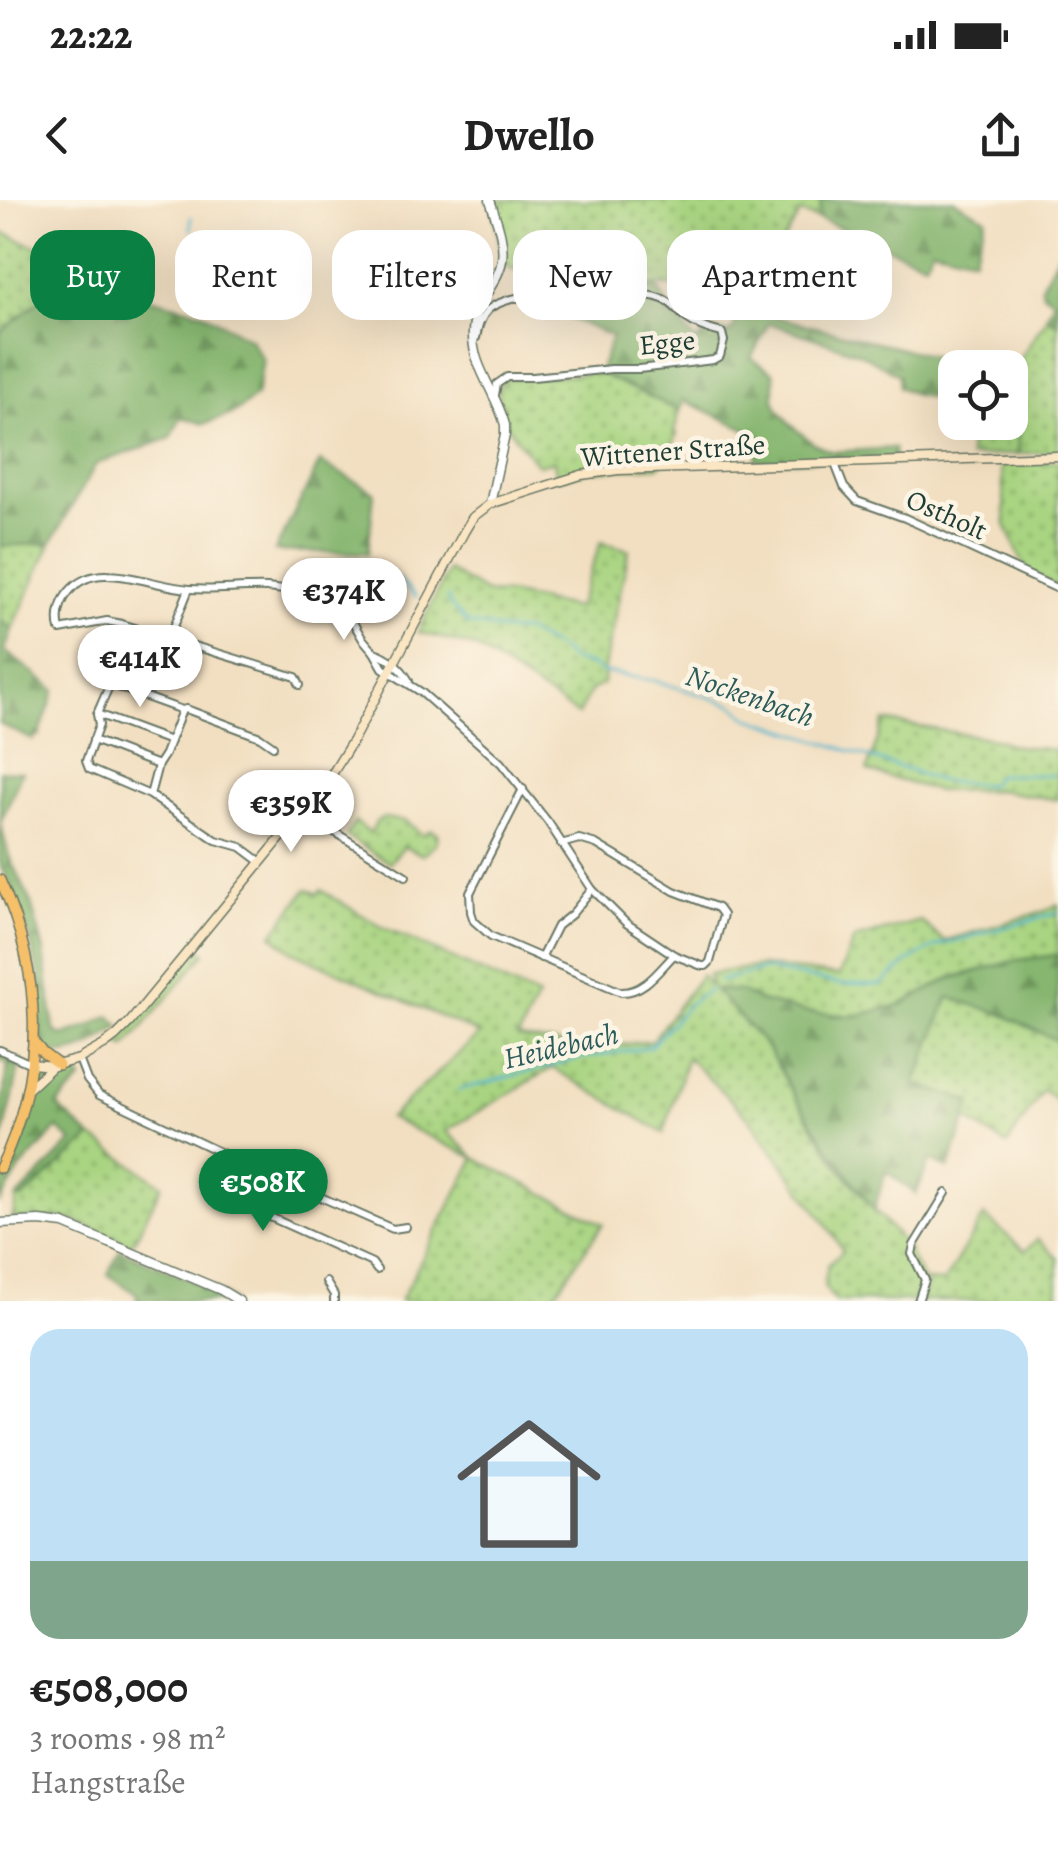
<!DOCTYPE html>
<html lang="en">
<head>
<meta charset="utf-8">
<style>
  body { margin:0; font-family:Alegreya,serif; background:#f6f6f6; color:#222; height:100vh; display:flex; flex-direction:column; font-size:38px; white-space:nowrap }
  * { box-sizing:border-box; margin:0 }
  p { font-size:32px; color:#767676 }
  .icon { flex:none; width:55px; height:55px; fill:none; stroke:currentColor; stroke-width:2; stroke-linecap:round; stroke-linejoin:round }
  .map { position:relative; height:1101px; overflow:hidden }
  .panel { display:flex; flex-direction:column; background:#fff; flex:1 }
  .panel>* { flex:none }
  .banner { position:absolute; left:30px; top:30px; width:1000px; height:90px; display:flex; gap:20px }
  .tools { position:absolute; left:938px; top:150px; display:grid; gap:20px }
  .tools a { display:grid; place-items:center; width:90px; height:90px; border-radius:20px; background:#fff; box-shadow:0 10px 40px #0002; font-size:50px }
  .price { position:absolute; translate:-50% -85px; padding:0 22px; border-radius:35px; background:#fff; color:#222; font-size:32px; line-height:65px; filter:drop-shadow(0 2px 5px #0008) }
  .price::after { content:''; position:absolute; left:50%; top:60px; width:30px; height:22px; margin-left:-15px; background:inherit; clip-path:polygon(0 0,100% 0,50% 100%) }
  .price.on { background:#0b8043; color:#fff }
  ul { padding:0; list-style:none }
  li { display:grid; align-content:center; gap:20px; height:530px; padding:0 30px }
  li span { display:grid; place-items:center; height:310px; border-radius:30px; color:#555 }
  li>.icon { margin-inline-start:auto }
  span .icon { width:180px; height:180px; fill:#fffc; stroke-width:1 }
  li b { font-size:42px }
  .pill { padding:0 35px; border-radius:30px; background:#fff; box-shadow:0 10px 40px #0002; font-size:35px; line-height:90px }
  .pill.on { background:#0b8043; color:#fff }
  .status { display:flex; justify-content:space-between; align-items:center; height:70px; padding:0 50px; background:#fff; direction:ltr }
  .status svg { height:28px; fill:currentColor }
  header { display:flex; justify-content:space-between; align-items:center; height:130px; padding:0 30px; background:#fff; font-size:45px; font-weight:600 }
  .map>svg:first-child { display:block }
  .grass { fill:url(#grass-dots); stroke:#64885a; stroke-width:2.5 }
  .forest { fill:url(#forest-firs); stroke:#527a52; stroke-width:2.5 }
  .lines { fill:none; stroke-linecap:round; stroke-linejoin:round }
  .stream { stroke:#50b4ce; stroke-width:2.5 }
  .minor-casing { stroke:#697665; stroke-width:10 }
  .tertiary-casing { stroke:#697665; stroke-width:11 }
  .secondary-casing { stroke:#697665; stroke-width:11 }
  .primary-casing { stroke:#697665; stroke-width:12 }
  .minor { stroke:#fff; stroke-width:6 }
  .tertiary { stroke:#fff; stroke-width:8 }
  .secondary { stroke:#fbe6c4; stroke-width:8 }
  .primary { stroke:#f6c06b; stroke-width:9 }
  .labels { text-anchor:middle; stroke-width:9; stroke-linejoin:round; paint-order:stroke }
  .street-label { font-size:28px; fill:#1f3d34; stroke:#fcf5e5 }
  .water-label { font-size:30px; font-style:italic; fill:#2b5b5a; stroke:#fcf5e5 }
</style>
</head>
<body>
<div class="status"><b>22:22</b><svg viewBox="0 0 49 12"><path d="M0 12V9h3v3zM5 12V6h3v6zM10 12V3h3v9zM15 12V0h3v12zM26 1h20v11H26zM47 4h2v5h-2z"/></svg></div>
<header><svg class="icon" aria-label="back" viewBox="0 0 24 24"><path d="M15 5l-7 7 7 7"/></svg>Dwello<svg class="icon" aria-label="share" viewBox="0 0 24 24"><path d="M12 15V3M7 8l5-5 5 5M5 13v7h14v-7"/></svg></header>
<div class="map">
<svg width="1058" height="1101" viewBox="0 0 1058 1101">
  <defs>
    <pattern id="grass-dots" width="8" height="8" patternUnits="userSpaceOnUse" patternTransform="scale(2.5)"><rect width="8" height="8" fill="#a9d481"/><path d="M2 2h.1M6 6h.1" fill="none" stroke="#89ad6a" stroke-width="1.8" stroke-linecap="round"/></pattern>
    <pattern id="forest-firs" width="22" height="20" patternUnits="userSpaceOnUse" patternTransform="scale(2.5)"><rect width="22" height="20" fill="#86b66f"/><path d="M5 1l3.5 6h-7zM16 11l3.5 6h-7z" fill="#6d955c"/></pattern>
  </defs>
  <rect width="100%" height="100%" fill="#fcf5e5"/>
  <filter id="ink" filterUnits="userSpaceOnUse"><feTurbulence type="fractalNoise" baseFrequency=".01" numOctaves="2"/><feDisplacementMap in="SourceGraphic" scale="20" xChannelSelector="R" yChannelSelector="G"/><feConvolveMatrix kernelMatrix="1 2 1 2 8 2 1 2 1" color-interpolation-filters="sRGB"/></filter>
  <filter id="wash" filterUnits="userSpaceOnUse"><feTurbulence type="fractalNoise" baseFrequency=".0048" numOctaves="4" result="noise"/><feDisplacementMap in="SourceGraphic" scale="40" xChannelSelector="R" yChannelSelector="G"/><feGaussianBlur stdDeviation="2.25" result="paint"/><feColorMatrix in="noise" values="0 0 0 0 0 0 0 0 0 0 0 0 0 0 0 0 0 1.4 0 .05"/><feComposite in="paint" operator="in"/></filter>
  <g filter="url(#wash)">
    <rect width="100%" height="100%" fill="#f2dfc1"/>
    <g class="grass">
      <polygon points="492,0 821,0 819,19 800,13 744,109 681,74 672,86 545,82 504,65"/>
      <polygon points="0,32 130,84 120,94 59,84 0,133"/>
      <polygon points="1046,118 1058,123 1058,251 1019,254 1019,220 1017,254 969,257 970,223 1010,222 1010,188 1015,185 1010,175"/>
      <path d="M599,173L680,211L674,232L677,233L674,242L660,266L588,271L557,278L554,261L538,265C519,241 493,217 500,183L506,179Z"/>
      <polygon points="1058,261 1058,387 1026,371 1006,325 1001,263"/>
      <polygon points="601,342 629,350 604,467 603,484 591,490 578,515 475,447 418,432 448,370 486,393 508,394 577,408"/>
      <polygon points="51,343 12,429 0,420 0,345"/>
      <polygon points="884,521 1001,540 1009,545 1056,550 1058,545 1058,600 997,590 937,591 867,571"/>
      <polygon points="384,618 405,621 423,635 431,630 438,633 437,642 423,655 404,647 389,663 346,636 355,622 370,633 377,621"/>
      <polygon points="307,689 318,694 321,690 380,726 538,797 518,838 592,848 652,841 701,775 712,787 708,774 762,766 839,776 854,739 921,721 944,741 1045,711 1058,704 1058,755 1018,760 950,778 900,805 855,816 806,812 761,801 739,791 714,789 766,846 797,900 841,970 908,1048 912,1060 924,1081 915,1101 835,1101 824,1086 828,1065 843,1051 824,1021 748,917 687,857 664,933 552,868 446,931 475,958 603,1024 550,1101 400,1101 475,958 389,918 480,834 293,752 272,735"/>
      <polygon points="198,747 205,753 125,848 118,843"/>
      <polygon points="949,796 1002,814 1058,841 1058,902 1043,890 1007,945 966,919 971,901 915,885"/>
      <polygon points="91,937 162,985 132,1045 69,1019 12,1019 17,998 22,999"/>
      <polygon points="984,1016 1025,1051 1038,1039 1058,1058 1058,1101 919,1101 927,1087 927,1081 944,1082"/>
    </g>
    <g class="forest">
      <polygon points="821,0 955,0 958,3 986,18 974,58 932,48 925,63 819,19"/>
      <polygon points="1058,54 1058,123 1046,117 1054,101 1042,92 1041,86"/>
      <polygon points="545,82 657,87 670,110 696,142 711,129 730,133 744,109 975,167 955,168 955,201 916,195 899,187 899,175 859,153 769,123 751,158 774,173 774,200 778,209 792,226 814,244 833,252 894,248 895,258 757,261 755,233 683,200 680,211 599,173 612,136 566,117 546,119 534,113"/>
      <polygon points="59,84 120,94 130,84 150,98 202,112 250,139 263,160 256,196 233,214 204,224 181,217 171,238 96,264 51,343 3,346 0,345 0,133"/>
      <polygon points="320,262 374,292 368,353 275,351"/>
      <polygon points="0,420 12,429 5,451 55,490 39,536 35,535 33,540 0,524"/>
      <path d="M0,571L22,572L0,623L10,659L30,700L44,751L54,830L62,836L88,827L110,816L120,826C97,843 79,856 50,854L41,842L39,778L30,738L11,685L0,666Z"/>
      <polygon points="1058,755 1058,841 1002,814 948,797 915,884 972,902 949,968 930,960 916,994 886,971 874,1010 832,953 797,900 767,846 715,790 740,791 760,801 806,812 855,816 900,805 950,779 1018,760"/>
      <path d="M0,854L19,864C15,893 7,920 0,949V920L8,865L0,860Z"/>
      <polygon points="71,869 77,871 82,879 57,906 91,937 22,999 17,998 72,942 58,928 20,969 0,1002 0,986 17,956 37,891 47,878"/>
      <polygon points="120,1050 215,1090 232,1101 136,1101 138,1095 108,1074"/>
    </g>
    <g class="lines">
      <g class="stream">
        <polyline points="191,17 191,30"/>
        <polyline points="398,379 416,397"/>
        <polyline points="447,397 451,406 468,424 509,431 525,431 560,450 572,460 594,466 602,472 656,481 734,505 747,517 941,581 990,585 997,575 1054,575"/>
        <polyline points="719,781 765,769 839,784 881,785 909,761 936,746 1058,713"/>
        <polyline points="458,890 581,858 650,847 690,803 710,790"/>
      </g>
    </g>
  </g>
  <g filter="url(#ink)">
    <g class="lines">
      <defs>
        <g id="minor">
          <path d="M476,138C478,128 480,118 488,110C512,87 632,87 663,99C673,103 678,112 686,118C697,126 709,130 722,133L724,141L720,156L713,160L639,169H611L533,177H507L497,184L495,195"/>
          <polyline points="835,264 844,287 857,301 905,318 1058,389"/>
          <polyline points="169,439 189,389"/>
          <path d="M374,452C388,456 402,468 409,481"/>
          <path d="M300,485L296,477L122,424L107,421L60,430C53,401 76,374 107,375C134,375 162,387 190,389C215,391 241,387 267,388C292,390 318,397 341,406L346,410L362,438L374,452L383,468L421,492L501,563L548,622L592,689L626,723L674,755L702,766H706L710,762L723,715L718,708L674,691L596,644L579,639L561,644"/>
          <polyline points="182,510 186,509 260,537 273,546"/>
          <polyline points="97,514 170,541"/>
          <polyline points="93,540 158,565"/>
          <path d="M523,589L470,693L471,712L474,721L491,736L621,792C644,793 659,770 674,755"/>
          <polyline points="150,595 158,565 165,554 182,510 110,484 97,514 99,525 86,561 89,569 150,595 216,640 241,647 261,662"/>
          <polyline points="302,612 406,676"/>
          <polyline points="541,758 557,726 572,714 592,689"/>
          <polyline points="0,850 31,864"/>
          <polyline points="79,859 87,880 99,895 228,956 393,1029 406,1027"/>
          <path d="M228,956C224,973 225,988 237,1002L372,1063L377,1070"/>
          <polyline points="326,1082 334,1095 334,1101"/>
          <polyline points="918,1101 925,1080 912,1054 914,1045 946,993"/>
        </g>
        <g id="tertiary">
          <path d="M490,304L505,235V225C497,193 471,166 473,131C474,102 499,83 502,60C505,40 496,19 490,0"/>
          <polyline points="0,1023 40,1021 64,1024 221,1090 239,1101"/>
        </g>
        <g id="secondary">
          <polyline points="31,864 53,866 79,859 104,845 116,836 130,822 302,612 334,571 353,540 464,332 473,317 490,304 581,275 618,270 1058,256"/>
          <polyline points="28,889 53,866"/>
        </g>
        <g id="primary">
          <path d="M0,680C43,774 46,874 0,968"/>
          <polyline points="34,842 43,853 59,865"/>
        </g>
      </defs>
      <use href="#minor" class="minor-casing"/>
      <use href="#tertiary" class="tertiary-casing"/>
      <use href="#secondary" class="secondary-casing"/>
      <use href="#primary" class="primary-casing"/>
      <use href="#minor" class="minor"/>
      <use href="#tertiary" class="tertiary"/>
      <use href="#secondary" class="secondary"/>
      <use href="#primary" class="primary"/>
    </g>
  </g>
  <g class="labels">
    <g class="street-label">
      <text transform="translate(667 142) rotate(-6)" y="10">Egge</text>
      <text transform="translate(673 250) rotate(-4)" y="10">Wittener Straße</text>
      <text transform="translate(947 314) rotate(24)" y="10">Ostholt</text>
    </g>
    <g class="water-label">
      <text transform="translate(750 496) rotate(19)" y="10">Nockenbach</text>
      <text transform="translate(561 846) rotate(-13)" y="10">Heidebach</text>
    </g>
  </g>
</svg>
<div class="tools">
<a><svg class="icon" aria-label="locate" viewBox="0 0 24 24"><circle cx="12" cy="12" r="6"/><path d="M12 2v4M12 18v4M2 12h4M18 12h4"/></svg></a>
</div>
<b class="price" style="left:344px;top:443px">€374K</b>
<b class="price" style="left:140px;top:510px">€414K</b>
<b class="price" style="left:291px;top:655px">€359K</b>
<b class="price on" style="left:263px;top:1034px">€508K</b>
<div class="banner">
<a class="pill on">Buy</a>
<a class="pill">Rent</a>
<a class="pill">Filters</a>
<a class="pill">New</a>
<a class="pill">Apartment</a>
</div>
</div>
<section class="panel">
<ul>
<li><span style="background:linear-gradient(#bfe0f5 75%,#7fa58c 0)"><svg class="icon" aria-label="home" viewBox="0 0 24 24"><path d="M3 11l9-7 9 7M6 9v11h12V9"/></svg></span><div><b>€508,000</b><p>3 rooms · 98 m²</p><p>Hangstraße</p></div></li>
</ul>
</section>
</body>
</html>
